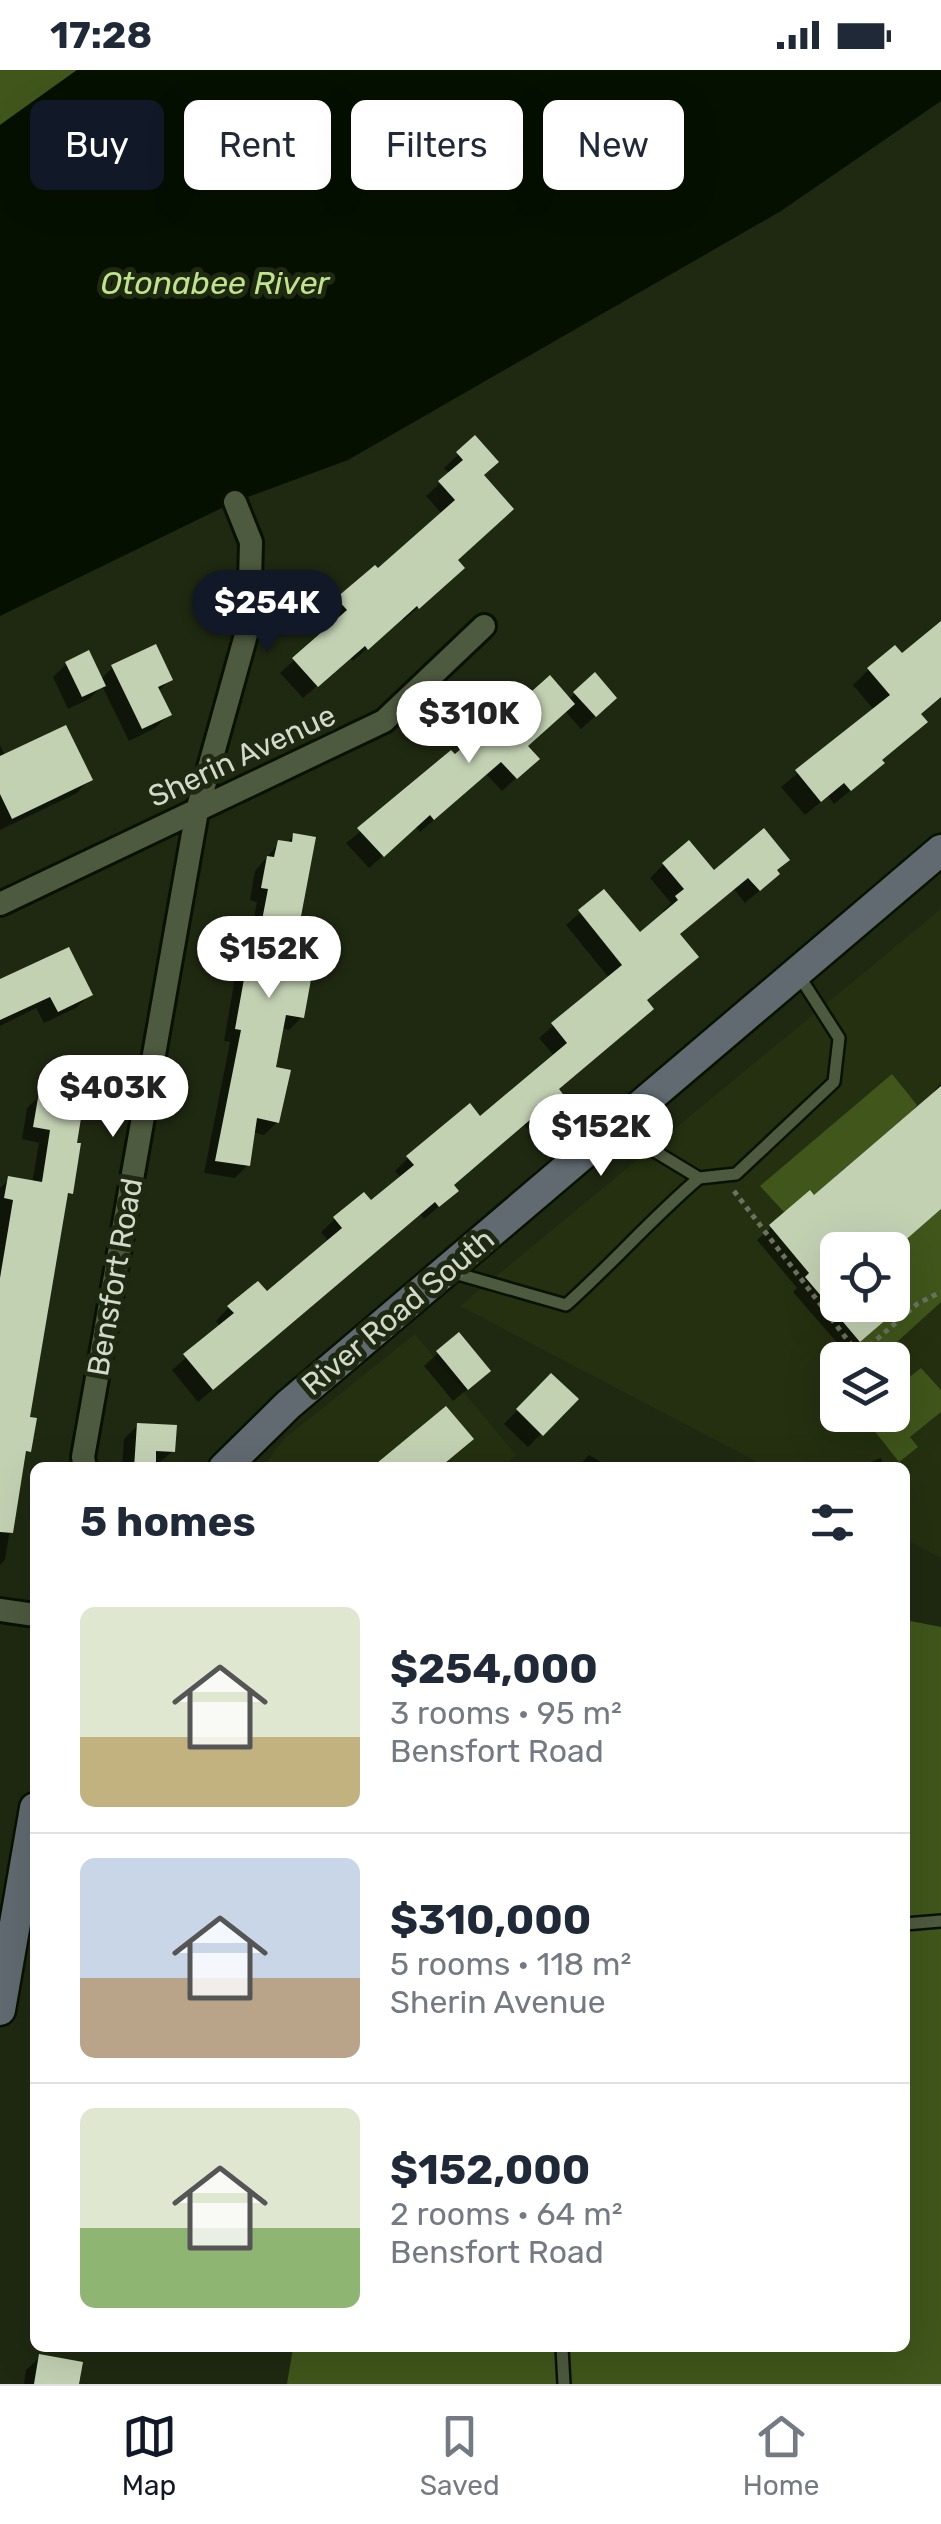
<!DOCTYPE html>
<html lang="en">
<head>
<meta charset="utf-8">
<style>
  body { margin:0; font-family:Rubik,sans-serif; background:#f2f2f3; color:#1f2937; height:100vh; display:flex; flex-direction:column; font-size:38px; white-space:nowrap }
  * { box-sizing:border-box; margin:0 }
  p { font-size:32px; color:#747a83 }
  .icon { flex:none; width:55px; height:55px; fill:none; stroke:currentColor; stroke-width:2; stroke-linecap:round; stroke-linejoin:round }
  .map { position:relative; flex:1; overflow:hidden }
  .details { position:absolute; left:30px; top:1392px; width:880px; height:890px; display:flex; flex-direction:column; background:#fff; border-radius:15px; box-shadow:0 10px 40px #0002 }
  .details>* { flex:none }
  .hud { position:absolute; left:30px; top:30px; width:882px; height:90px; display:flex; gap:20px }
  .tools { position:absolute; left:820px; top:1162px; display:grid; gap:20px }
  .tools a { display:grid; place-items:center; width:90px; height:90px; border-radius:15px; background:#fff; box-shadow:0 10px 40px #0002; font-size:50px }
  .price { position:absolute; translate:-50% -85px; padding:0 22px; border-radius:35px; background:#fff; color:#222; font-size:32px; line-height:65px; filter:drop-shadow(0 2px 5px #0008) }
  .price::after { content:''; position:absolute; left:50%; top:60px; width:30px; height:22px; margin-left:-15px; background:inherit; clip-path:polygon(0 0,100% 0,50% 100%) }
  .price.selected { background:#111827; color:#fff }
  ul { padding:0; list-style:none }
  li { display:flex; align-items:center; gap:30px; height:250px; padding:0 50px }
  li+li { border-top:2px solid #e0e1e3 }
  li span { display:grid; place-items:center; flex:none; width:280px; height:200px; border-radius:15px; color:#555 }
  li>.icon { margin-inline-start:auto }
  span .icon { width:120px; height:120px; fill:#fffc; stroke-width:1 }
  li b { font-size:42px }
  h2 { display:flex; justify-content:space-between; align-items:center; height:120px; padding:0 50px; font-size:42px }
  .tag { padding:0 35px; border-radius:15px; background:#fff; box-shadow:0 10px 40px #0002; font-size:35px; line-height:90px }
  .tag.selected { background:#111827; color:#fff }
  .status { display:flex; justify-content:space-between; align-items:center; height:70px; padding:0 50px; background:#fff; direction:ltr }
  .status svg { height:28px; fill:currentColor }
  .tab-bar { display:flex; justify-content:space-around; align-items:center; height:140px; border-top:2px solid #e0e1e3; background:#fff; font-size:28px; color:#747a83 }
  .tab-bar a { display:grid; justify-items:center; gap:5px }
  .tab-bar .selected { color:#111827 }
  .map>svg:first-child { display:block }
  .built { fill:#243010; fill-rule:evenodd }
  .green { fill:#40561b }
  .water { fill:#061000 }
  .shadow { fill:#0007 }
  .building { fill:#c3d1b3 }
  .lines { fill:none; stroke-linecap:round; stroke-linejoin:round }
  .lane-casing { stroke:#091200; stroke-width:16 }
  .street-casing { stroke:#091200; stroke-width:28 }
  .secondary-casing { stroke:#091200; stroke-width:35 }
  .path { stroke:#6a735f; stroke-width:5; stroke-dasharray:5 5; stroke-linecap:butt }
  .lane { stroke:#4e5a3f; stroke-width:11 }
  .street { stroke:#4e5a3f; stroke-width:22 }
  .secondary { stroke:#606a70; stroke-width:30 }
  .labels { text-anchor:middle; stroke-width:10; stroke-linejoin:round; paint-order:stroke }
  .street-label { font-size:30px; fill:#d2d9ca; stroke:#1f2911 }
  .water-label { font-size:32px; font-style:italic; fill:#bfe48c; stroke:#1f2911 }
</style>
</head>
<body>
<div class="status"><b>17:28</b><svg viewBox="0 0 49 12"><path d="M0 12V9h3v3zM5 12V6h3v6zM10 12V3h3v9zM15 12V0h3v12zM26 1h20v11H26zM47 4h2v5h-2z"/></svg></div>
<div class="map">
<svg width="941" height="2314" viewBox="0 0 941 2314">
  <rect width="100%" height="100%" fill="#1f2911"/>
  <g class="built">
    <path d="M941,839V1488L905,1469V1398L767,1397L460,1236ZM838,1180H892V1235H838ZM838,1290H892V1345H838Z"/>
    <polygon points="415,1264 516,1385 501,1398 262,1398 284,1369"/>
  </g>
  <g class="green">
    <polygon points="0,0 77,0 0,55"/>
    <polygon points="892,1004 917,1035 913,1040 836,1106 846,1118 784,1142 760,1116"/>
    <polygon points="941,1139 941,1232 877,1290 872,1290 860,1272 906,1232 893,1216 892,1180"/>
    <polygon points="921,1298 941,1320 941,1342 910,1367 918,1377 899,1392 862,1345 892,1345 893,1320"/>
    <polygon points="905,1550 941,1557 941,2314 287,2314 293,2278 905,2278"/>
  </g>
  <polygon class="water" points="77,0 941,0 941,31 781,141 348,390 234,432 0,546 0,55"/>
  <g class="shadow">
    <polygon points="475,369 481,406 448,511 404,550 402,548 353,591 350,588 303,628 280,603 334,554 325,543 338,530 377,502 442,444 426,426 450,404 444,398"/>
    <polygon points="941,554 941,627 919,645 866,708 834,734 828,726 805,745 781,717 874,640 853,615 868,600 902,586"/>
    <polygon points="66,594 100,610 113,597 170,609 158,622 169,645 155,658 129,671 102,616 89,629 68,639 53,607"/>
    <polygon points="594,606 601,641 581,659 565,641 525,676 523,702 502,721 486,704 420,762 416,757 369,798 346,773 502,650 568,630"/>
    <polygon points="0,675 6,687 90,709 77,723 0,760"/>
    <polygon points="294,765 292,880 302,947 289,960 281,958 273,999 277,1052 264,1065 252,1062 248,1095 235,1108 204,1103 230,972 224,971 239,885 249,875 257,832 250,830 255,801 279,773 286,774"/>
    <polygon points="664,794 713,803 774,802 764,817 745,833 734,819 678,865 645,931 556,1020 549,1041 528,1059 523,1054 452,1116 442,1134 424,1149 420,1144 198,1332 172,1300 221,1257 216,1251 229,1237 266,1224 329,1172 321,1162 335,1149 364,1125 371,1134 401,1108 395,1101 408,1088 479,1049 555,987 539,968 609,908 566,855 603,822 640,866 665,844 663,841 671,833 650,808"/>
    <polygon points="0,912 90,924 76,938 44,953 36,938 0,956"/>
    <polygon points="58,1008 70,1123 64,1129 27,1349 29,1380 22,1387 5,1490 0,1495 0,1118 9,1109 32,1113 39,1073 22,1069 27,1038"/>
    <polygon points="941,1013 941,1138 892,1180 838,1180 838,1235 892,1235 892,1219 903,1232 846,1283 793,1222 797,1218 757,1170 810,1124 814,1129 923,1035"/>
    <polygon points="438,1283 474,1314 453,1331 424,1296"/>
    <polygon points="551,1306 575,1329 528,1377 504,1354"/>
    <polygon points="138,1355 173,1381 153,1398 122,1398 124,1369"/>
    <polygon points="589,1385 612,1398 576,1398"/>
    <polygon points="881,1388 884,1398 856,1398 857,1397"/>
    <polygon points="40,2287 77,2314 24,2314 26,2300"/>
  </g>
  <g class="building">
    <polygon points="475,365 499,392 484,405 514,439 458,490 465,498 419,539 417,536 368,580 365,576 318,617 292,588 347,540 336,528 375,495 378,498 455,430 438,411 463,390 456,382"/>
    <polygon points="941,551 941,627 921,644 928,652 882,690 885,693 851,721 844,713 821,732 795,700 890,625 867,598 895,575 902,583"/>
    <polygon points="156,574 173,610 158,617 172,645 142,659 111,595"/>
    <polygon points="89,580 106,616 82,627 65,592"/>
    <polygon points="595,602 617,628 596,647 573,622"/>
    <polygon points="550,605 575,634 528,676 540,689 517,709 501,692 434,750 430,745 384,787 357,758 451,680 455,684 500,644 503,647"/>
    <polygon points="66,655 93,710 12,749 0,724 0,686"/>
    <polygon points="764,758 790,790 777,800 780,804 760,821 748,808 680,864 699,887 647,930 654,939 559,1019 566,1028 542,1048 538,1043 454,1115 459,1121 439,1137 435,1132 213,1320 183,1284 234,1243 227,1236 258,1211 267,1221 342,1158 333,1147 364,1122 371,1130 414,1095 406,1086 470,1033 480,1046 567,973 551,953 622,895 578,840 604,819 640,862 678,830 675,826 684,819 662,793 689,770 714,800"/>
    <polygon points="293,763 316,767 295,878 316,882 304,948 286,945 276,997 291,1000 279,1053 257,1048 250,1096 215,1091 241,960 235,959 251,870 258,871 268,819 261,818 267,786 274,787 278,770 292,772"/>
    <polygon points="69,877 93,925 58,942 50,927 0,950 0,909"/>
    <polygon points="57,1006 87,1011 77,1073 81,1073 73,1124 68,1123 30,1347 37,1348 31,1382 26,1381 13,1463 0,1462 0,1208 13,1130 4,1128 8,1106 42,1112 50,1060 33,1057 39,1022 54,1024"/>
    <polygon points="941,1016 941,1139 894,1180 838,1180 838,1235 903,1235 860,1272 805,1207 809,1203 769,1155 810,1120 814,1125"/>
    <polygon points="459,1262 491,1301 468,1320 436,1281"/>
    <polygon points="551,1303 579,1329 543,1366 516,1339"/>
    <polygon points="446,1336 474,1369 439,1398 371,1398"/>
    <polygon points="137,1353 177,1355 175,1382 156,1381 156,1398 134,1398"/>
    <polygon points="39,2284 83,2292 79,2314 34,2314"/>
  </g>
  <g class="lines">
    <defs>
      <g id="lane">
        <polyline points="618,1059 699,1108 736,1104 834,1012 839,968 798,904"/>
        <path d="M451,1202L566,1235C612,1194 652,1148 699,1108"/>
        <polyline points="905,1854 941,1851"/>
        <polyline points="562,2278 564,2314"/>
      </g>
      <g id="street">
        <polyline points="0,834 384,651 484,556"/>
        <polyline points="85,1398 83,1387 197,741 249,554 251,472 235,432"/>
        <polyline points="0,1540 35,1545"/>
      </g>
      <g id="secondary">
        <polyline points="224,1398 288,1335 941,780"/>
        <polyline points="0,1940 35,1738"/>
      </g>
    </defs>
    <use href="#lane" class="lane-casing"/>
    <use href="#street" class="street-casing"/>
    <use href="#secondary" class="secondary-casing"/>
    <polyline class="path" points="734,1121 859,1285 917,1234 941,1222"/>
    <use href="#lane" class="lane"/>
    <use href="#street" class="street"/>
    <use href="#secondary" class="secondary"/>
  </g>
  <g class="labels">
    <g class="street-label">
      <text transform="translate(242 686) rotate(-25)" y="10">Sherin Avenue</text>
      <text transform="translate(115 1207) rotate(-80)" y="10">Bensfort Road</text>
      <text transform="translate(398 1242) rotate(-40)" y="10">River Road South</text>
    </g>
    <g class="water-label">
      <text x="215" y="224">Otonabee River</text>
    </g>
  </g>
</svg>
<div class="tools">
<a><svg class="icon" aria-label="locate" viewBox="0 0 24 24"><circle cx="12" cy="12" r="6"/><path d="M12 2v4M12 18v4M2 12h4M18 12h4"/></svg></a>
<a><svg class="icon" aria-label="layers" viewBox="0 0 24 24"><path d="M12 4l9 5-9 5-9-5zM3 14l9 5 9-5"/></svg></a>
</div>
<b class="price selected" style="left:267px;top:585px">$254K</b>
<b class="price" style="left:469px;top:696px">$310K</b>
<b class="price" style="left:269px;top:931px">$152K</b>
<b class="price" style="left:113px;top:1070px">$403K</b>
<b class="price" style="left:601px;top:1109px">$152K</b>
<div class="hud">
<a class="tag selected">Buy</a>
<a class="tag">Rent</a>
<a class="tag">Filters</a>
<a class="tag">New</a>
</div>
<section class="details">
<h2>5 homes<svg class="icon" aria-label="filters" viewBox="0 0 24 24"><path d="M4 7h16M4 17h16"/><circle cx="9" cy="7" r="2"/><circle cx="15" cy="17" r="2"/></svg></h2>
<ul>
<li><span style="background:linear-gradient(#dfe7d0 65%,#c2b280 0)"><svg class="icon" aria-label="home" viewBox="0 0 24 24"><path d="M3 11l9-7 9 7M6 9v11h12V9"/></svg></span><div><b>$254,000</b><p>3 rooms · 95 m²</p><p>Bensfort Road</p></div></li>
<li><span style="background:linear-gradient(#c9d6e8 60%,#b9a48a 0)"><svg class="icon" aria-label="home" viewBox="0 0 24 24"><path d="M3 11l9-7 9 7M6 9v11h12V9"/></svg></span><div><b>$310,000</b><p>5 rooms · 118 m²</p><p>Sherin Avenue</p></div></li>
<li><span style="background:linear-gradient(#dfe7d0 60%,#8fb573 0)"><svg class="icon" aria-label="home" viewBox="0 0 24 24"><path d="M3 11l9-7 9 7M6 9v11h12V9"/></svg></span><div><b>$152,000</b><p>2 rooms · 64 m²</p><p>Bensfort Road</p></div></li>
</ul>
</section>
</div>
<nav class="tab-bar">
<a class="selected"><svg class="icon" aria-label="map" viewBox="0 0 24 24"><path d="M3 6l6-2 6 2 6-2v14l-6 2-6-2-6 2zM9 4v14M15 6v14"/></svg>Map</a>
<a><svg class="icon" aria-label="saved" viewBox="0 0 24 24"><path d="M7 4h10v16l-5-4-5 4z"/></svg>Saved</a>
<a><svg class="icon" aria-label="home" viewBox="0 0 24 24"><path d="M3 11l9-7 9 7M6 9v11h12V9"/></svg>Home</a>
</nav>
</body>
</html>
